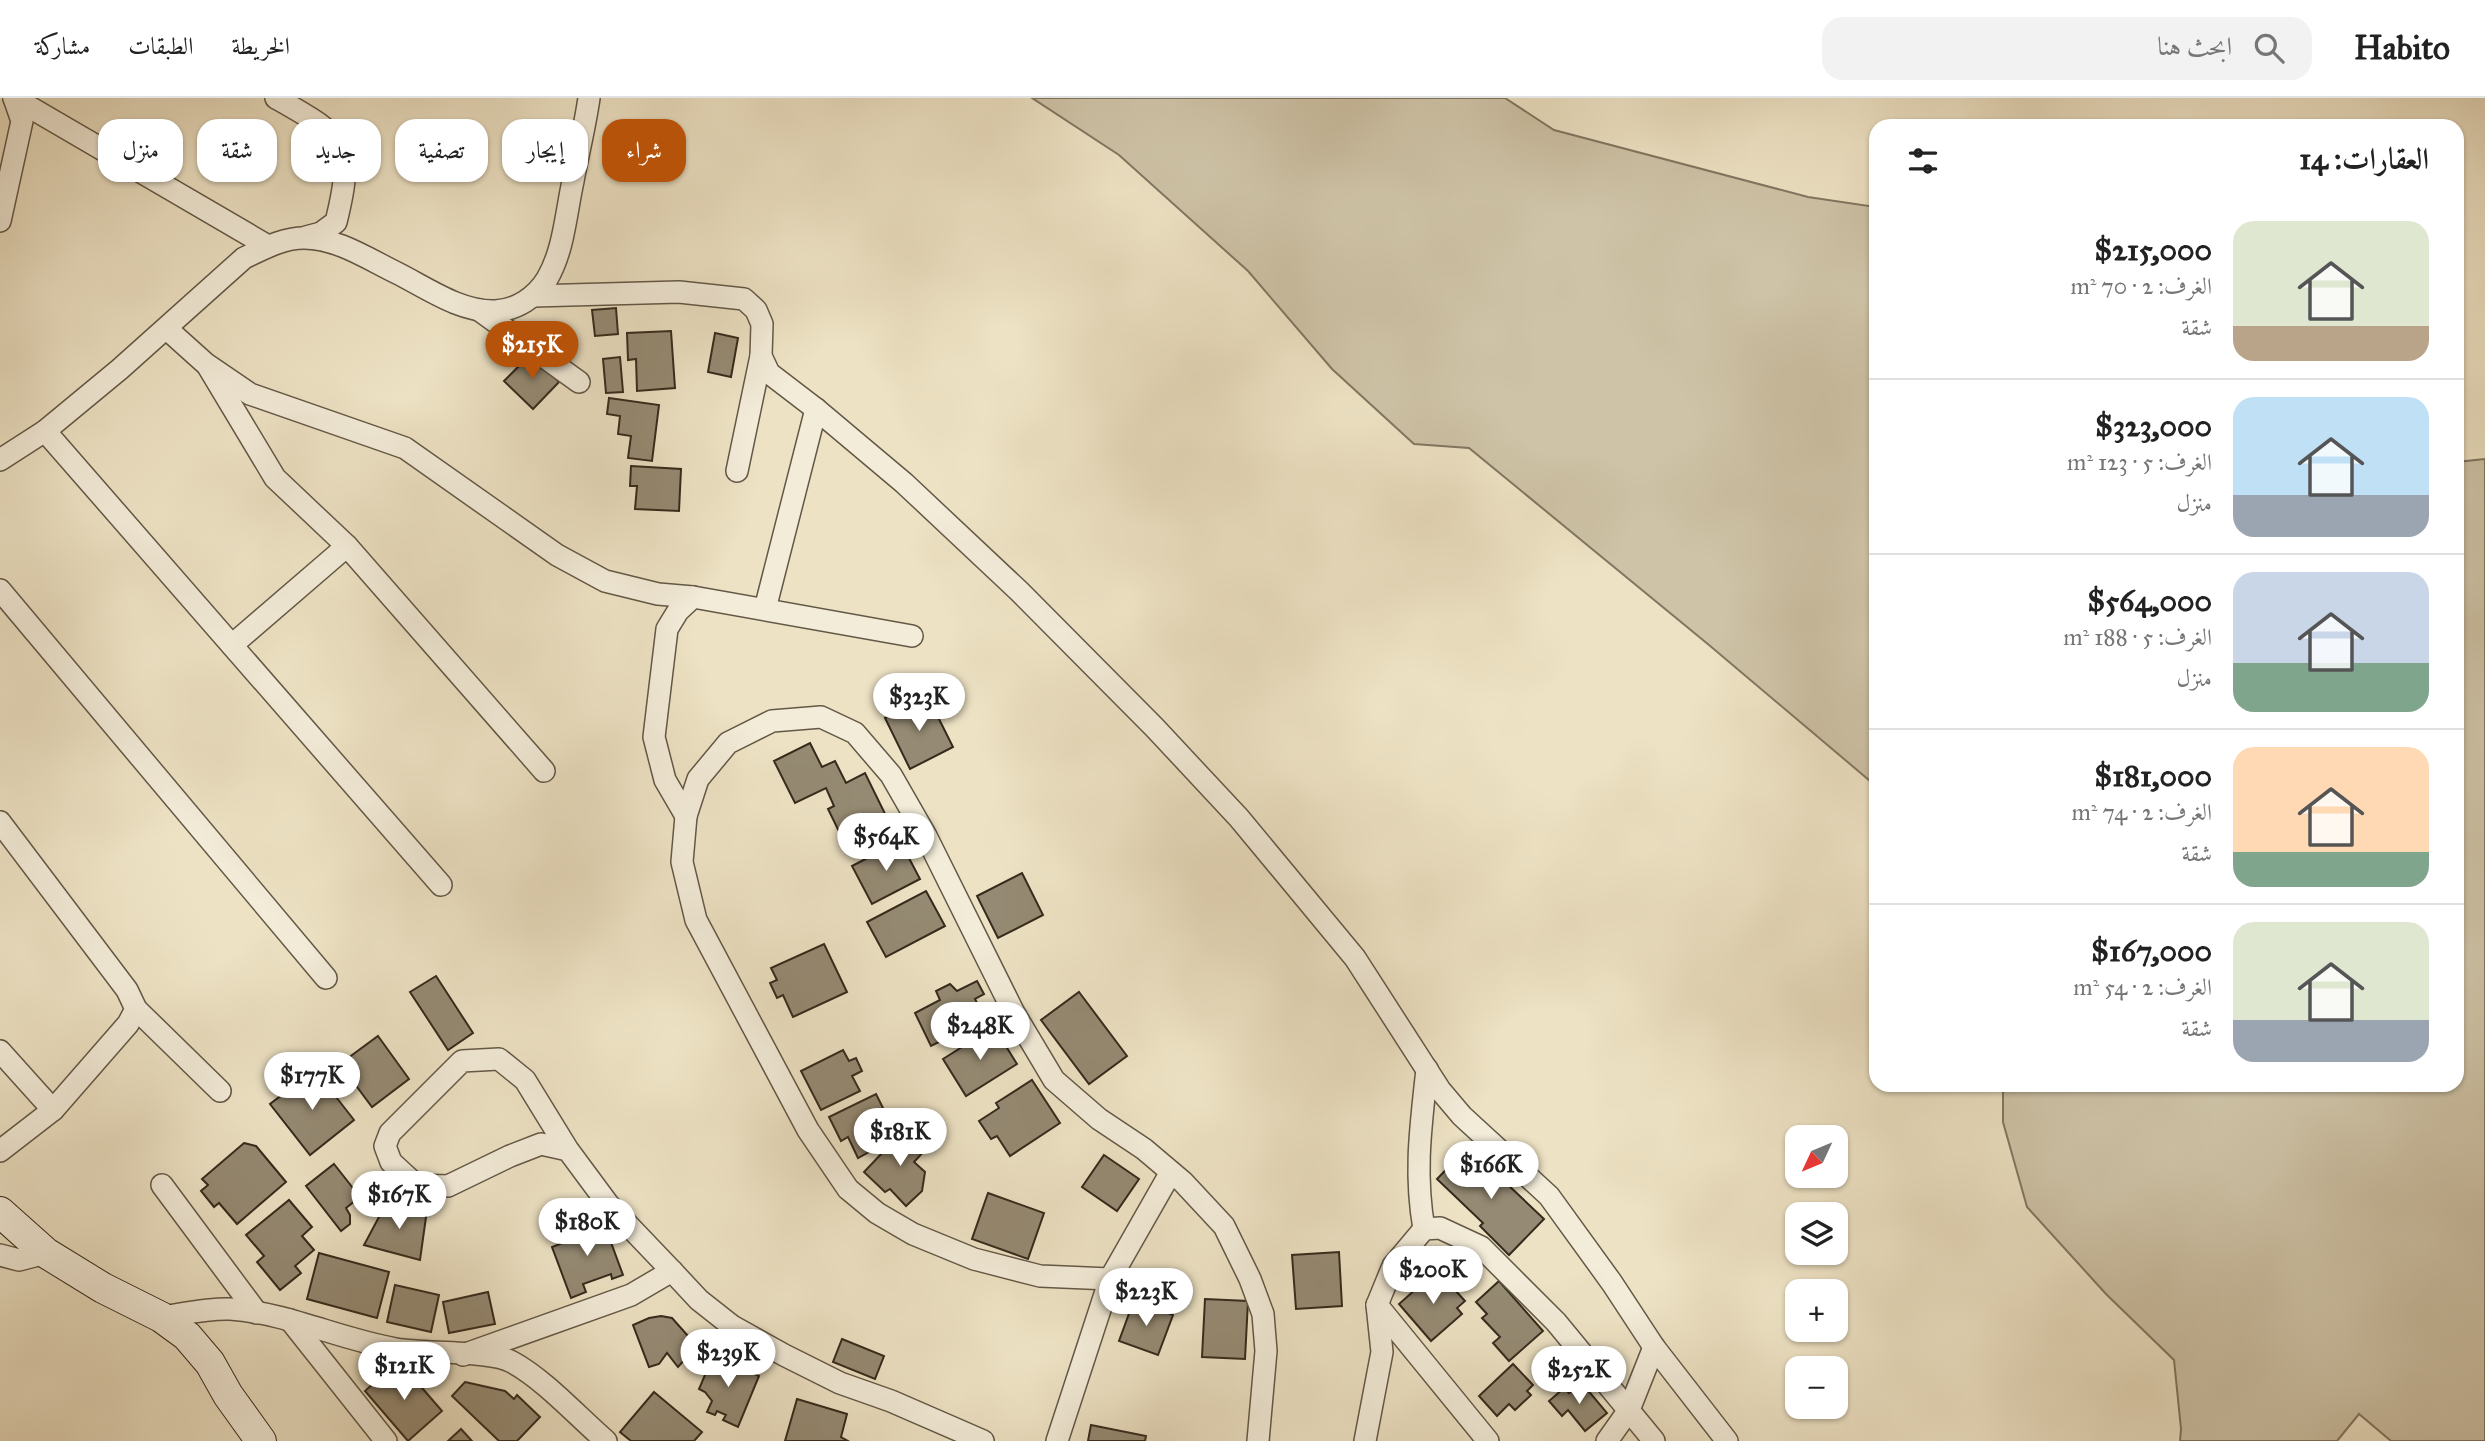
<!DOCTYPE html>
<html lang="ar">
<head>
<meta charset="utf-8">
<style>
  body { margin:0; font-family:"IM FELL Great Primer",Amiri,serif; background:#f2f2f2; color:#222; direction:rtl; height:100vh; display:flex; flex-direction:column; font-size:26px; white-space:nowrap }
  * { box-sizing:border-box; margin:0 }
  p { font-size:23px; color:#767676 }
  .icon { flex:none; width:38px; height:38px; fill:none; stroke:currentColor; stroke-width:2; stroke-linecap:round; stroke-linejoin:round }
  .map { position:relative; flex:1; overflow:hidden; direction:ltr }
  .details { position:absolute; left:1869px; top:21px; width:595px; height:973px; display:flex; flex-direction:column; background:#fff; border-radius:21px; box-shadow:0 2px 5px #0004; direction:rtl }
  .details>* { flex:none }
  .hud { position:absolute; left:21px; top:21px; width:665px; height:63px; direction:rtl; display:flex; gap:14px }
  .needle { width:46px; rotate:226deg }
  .fabs { position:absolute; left:1785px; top:1027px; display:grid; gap:14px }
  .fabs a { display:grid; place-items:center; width:63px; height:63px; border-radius:14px; background:#fff; box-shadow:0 2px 5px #0004; font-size:35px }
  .price { position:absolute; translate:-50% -60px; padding:0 16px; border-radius:24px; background:#fff; color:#222; font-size:23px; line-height:46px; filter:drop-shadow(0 2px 4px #0008) }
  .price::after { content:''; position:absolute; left:50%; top:42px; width:21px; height:16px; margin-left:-10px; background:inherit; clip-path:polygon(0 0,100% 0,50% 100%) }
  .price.on { background:#b45309; color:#fff }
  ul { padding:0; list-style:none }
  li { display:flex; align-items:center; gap:21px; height:175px; padding:0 35px }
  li+li { border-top:2px solid #e0e0e0 }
  li span { display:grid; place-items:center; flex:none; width:196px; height:140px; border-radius:21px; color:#555 }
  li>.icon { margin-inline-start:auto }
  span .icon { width:84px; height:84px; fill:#fffc; stroke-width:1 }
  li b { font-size:30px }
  h2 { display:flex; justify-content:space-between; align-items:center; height:84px; padding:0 35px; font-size:30px }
  .pill { padding:0 24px; border-radius:21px; background:#fff; box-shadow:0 2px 5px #0004; font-size:24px; line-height:63px }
  .pill.on { background:#b45309; color:#fff }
  header { display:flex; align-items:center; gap:42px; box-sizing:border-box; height:98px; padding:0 35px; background:#fff; border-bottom:2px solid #e0e0e0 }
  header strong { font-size:33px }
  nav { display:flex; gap:38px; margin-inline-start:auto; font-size:24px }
  .search { width:490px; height:63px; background:#f2f2f2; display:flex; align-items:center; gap:18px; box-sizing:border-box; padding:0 24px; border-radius:21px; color:#767676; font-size:26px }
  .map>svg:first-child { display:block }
  .green { fill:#cec3a7; stroke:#827662; stroke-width:2 }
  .building { fill:#958a73; stroke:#352a1c; stroke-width:2 }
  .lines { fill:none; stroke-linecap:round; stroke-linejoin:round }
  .minor-casing { stroke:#635846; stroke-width:24 }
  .secondary-casing { stroke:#352a1c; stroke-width:32 }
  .minor { stroke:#f3ecd9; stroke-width:21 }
  .secondary { stroke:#f3ecd9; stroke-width:30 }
</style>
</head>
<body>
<header>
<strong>Habito</strong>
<div class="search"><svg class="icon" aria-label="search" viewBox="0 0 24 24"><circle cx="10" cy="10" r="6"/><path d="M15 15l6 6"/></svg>ابحث هنا</div>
<nav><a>الخريطة</a><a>الطبقات</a><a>مشاركة</a></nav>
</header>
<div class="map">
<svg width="2485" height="1343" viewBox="0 0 2485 1343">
  <rect width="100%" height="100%" fill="#ede2c4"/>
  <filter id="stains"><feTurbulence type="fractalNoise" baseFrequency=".00286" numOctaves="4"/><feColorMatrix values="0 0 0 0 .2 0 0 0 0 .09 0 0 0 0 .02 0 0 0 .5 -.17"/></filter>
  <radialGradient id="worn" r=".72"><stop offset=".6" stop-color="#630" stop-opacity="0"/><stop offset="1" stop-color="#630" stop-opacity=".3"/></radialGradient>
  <g class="green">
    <polygon points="1032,0 1505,0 1554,32 1808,99 1876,109 1876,688 1709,547 1469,350 1414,346 1332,271 1248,173 1119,57"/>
    <polygon points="2485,361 2485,1343 2391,1343 2359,1316 2337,1343 2180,1343 2181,1331 2174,1262 2106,1196 2027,1109 2003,1024 2003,987 2457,987 2457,364"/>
  </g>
  <g class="building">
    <polygon points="616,210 618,236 595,238 592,212"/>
    <polygon points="671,233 675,290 637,293 636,261 628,262 627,235"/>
    <polygon points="715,235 738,240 731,279 708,274"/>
    <polygon points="531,256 559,284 533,311 504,283"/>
    <polygon points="620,259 623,294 606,295 603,261"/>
    <polygon points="609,300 659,307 652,363 628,360 631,338 618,336 620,318 607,316"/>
    <polygon points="631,368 681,371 679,413 635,411 637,388 630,388"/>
    <polygon points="928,599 953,649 910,671 885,620"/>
    <polygon points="810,645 822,669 835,663 846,685 865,675 893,732 849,754 828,711 834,708 826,690 795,705 774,663"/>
    <polygon points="900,743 920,781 872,806 852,768"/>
    <polygon points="1022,775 1043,817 998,840 977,798"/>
    <polygon points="926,793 945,828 886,859 867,824"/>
    <polygon points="824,846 847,894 793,919 783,897 777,900 770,885 777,882 771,870"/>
    <polygon points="436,878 473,935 448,952 410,894"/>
    <polygon points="977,883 984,896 975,901 985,921 931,948 915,915 940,902 936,893 950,886 957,893"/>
    <polygon points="1079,894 1127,958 1089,986 1041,922"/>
    <polygon points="994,929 1017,966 966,998 943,961"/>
    <polygon points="378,938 409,981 372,1009 340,966"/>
    <polygon points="843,952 849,963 856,960 862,973 852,978 860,993 821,1012 801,973"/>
    <polygon points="315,972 354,1022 310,1057 270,1006"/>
    <polygon points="1032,982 1060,1025 1010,1058 997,1038 991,1041 979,1023 999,1010 996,1005"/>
    <polygon points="876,996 895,1034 874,1044 876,1050 858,1060 848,1039 841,1043 829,1019"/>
    <polygon points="905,1031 926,1051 914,1064 925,1074 922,1093 906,1108 890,1091 885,1094 864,1074"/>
    <polygon points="244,1045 256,1048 286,1084 237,1126 219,1105 214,1109 201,1093 208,1087 202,1081"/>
    <polygon points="1468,1049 1544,1121 1509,1157 1480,1128 1483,1125 1437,1081"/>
    <polygon points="1104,1057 1139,1081 1117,1113 1082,1089"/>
    <polygon points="334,1066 360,1099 346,1110 350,1117 350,1126 341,1133 306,1088"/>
    <polygon points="988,1095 1044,1115 1028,1161 972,1141"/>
    <polygon points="289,1102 312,1129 302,1138 314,1152 295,1168 301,1175 280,1192 257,1164 264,1158 246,1137"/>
    <polygon points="387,1104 427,1112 420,1162 364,1147"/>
    <polygon points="602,1120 623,1177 612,1181 611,1176 583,1186 586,1194 571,1200 552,1149 586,1136 583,1127"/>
    <polygon points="1339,1154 1342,1208 1296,1211 1292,1157"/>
    <polygon points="319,1155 389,1174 377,1220 307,1201"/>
    <polygon points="1434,1175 1442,1184 1445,1181 1465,1203 1457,1210 1462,1216 1431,1243 1399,1206"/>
    <polygon points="1499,1183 1543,1233 1509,1263 1493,1245 1500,1239 1482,1220 1487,1216 1476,1204"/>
    <polygon points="395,1187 439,1197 431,1234 387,1224"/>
    <polygon points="488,1194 495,1226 449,1235 443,1204"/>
    <polygon points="1205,1201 1248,1203 1245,1261 1202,1259"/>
    <polygon points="1134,1202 1173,1217 1158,1257 1119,1243"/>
    <polygon points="661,1218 672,1220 697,1248 678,1269 667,1255 659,1266 649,1269 633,1227 649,1220"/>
    <polygon points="842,1241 884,1258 875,1281 833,1264"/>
    <polygon points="713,1258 759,1278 738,1329 723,1322 726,1317 717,1313 715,1317 707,1314 712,1303 705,1294 699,1291"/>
    <polygon points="1513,1266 1533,1287 1527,1293 1531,1297 1515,1312 1509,1306 1497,1318 1479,1298"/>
    <polygon points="387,1273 410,1276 442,1313 408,1343 365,1293"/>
    <polygon points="465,1284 505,1293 514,1301 517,1297 540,1319 517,1343 499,1343 452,1298"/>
    <polygon points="1581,1284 1607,1315 1585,1333 1568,1312 1562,1318 1549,1303 1564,1290 1569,1295"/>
    <polygon points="654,1294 702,1334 694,1343 631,1343 620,1334"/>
    <polygon points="797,1301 847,1316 841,1339 848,1343 785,1343"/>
    <polygon points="1091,1327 1146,1338 1145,1343 1088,1343"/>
    <polygon points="461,1331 472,1343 448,1343"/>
  </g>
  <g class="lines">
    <defs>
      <g id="minor">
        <polyline points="14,0 268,148"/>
        <path d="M276,0C343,38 356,44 336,124L321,135L306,139"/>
        <polyline points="0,123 22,23 14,0"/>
        <polyline points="533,198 679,194 744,201 756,212 762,226 761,258 769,275 816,311 904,385 1019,493 1155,630 1239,720 1355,860 1440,992 1462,1018 1549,1098 1612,1185 1654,1249 1727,1343"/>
        <polyline points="479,212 579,284"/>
        <polyline points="167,231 206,266 250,296 405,350 557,457 605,483 658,496 693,499 912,538"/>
        <polyline points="209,270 275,380 347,448 544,673"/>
        <polyline points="45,333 441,787"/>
        <path d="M0,362L45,333L120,271L244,160C263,151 282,140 304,140C337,140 368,161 397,175C427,190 460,214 495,213C517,212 536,199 547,181C564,152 566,115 573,83C578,56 585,28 589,0"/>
        <polyline points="737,373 761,258"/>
        <polyline points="0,492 326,880"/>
        <polyline points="765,511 816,311"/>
        <polyline points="232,547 347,448"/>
        <polyline points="686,718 665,682 654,639 667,531 678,513 693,499"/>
        <polyline points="0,724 127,892 136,911 128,926 53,1012 0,1053"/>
        <polyline points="136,911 220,993"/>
        <polyline points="0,953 53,1012"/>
        <polyline points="568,1052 541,1046 510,1058 448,1088 416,1087 391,1064 385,1048 390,1035 462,963 499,961 525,982 568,1052 608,1106 672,1173"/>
        <polyline points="162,1087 257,1215"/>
        <path d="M1424,1131C1414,1074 1421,1027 1427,971"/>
        <polyline points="0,1157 19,1162 46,1155"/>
        <polyline points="1110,1181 1040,1178 974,1161 913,1136 877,1115 848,1091 808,1032 696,822 682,764 686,718 698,681 728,645 772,623 821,619 855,635 891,677 926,738 1014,915 1054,982 1099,1021 1144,1051 1183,1084 1224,1128 1250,1181 1263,1216 1266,1253 1258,1343"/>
        <polyline points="1377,1207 1488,1343"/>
        <path d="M161,1219C183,1216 208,1210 230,1211C287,1215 339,1241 396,1251C425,1256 490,1252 512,1264C545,1282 577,1318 606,1343"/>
        <polyline points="290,1222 386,1343"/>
        <polyline points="463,1257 631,1197 672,1173 699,1202 732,1228 784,1257 840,1285 891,1303 983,1343"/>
        <polyline points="1057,1343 1110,1181 1171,1074"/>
        <polyline points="1365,1343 1382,1254 1377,1207 1393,1168 1424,1131 1440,1130 1481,1149 1556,1224 1654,1343"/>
        <polyline points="1607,1343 1629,1312 1654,1249"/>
      </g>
      <polyline id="secondary" points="0,1114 46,1155 103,1190 161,1219 187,1238 210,1265 228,1297 261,1343"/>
    </defs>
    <use href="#minor" class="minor-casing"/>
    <use href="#secondary" class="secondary-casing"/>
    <use href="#minor" class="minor"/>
    <use href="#secondary" class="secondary"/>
  </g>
  <rect width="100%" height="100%" filter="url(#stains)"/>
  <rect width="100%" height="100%" fill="url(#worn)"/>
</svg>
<div class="fabs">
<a><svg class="needle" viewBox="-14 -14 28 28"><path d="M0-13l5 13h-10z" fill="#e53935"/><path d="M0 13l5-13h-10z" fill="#767676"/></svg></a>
<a><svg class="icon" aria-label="layers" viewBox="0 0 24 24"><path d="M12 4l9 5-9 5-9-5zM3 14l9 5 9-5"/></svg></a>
<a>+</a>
<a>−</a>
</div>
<b class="price on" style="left:532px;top:283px">$215K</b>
<b class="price" style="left:919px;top:635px">$323K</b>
<b class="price" style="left:886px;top:775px">$564K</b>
<b class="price" style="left:980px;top:964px">$248K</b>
<b class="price" style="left:312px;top:1014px">$177K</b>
<b class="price" style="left:900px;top:1070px">$181K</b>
<b class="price" style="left:1491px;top:1103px">$166K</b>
<b class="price" style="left:399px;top:1133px">$167K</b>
<b class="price" style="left:587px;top:1160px">$180K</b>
<b class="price" style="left:1433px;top:1208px">$200K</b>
<b class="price" style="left:1146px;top:1230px">$223K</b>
<b class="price" style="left:728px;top:1291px">$239K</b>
<b class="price" style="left:404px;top:1304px">$121K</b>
<b class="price" style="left:1579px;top:1308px">$252K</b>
<div class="hud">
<a class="pill on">شراء</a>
<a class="pill">إيجار</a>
<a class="pill">تصفية</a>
<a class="pill">جديد</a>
<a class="pill">شقة</a>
<a class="pill">منزل</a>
</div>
<section class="details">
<h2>العقارات: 14<svg class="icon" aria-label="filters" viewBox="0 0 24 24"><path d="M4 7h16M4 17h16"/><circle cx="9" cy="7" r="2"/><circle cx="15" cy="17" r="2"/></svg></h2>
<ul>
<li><span style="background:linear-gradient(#dfe7d0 75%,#b9a48a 0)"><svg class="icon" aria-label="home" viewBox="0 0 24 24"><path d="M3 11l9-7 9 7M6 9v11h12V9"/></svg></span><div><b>$215,000</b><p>الغرف: 2 · 70 m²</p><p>شقة</p></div></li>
<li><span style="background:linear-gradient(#bfe0f5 70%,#9aa5b1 0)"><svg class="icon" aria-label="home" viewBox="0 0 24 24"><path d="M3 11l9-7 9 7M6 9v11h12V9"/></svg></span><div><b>$323,000</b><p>الغرف: 5 · 123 m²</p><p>منزل</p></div></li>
<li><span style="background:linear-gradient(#c9d6e8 65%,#7fa58c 0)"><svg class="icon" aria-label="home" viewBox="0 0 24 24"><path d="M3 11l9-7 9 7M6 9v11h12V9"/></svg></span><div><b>$564,000</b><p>الغرف: 5 · 188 m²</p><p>منزل</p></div></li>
<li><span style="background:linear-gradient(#ffd9b3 75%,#7fa58c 0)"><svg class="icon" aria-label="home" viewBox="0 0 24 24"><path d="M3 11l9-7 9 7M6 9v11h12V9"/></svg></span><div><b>$181,000</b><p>الغرف: 2 · 74 m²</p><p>شقة</p></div></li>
<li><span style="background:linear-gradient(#dfe7d0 70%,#9aa5b1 0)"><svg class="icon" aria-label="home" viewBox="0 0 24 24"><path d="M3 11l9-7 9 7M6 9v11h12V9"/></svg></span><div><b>$167,000</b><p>الغرف: 2 · 54 m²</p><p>شقة</p></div></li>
</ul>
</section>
</div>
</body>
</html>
